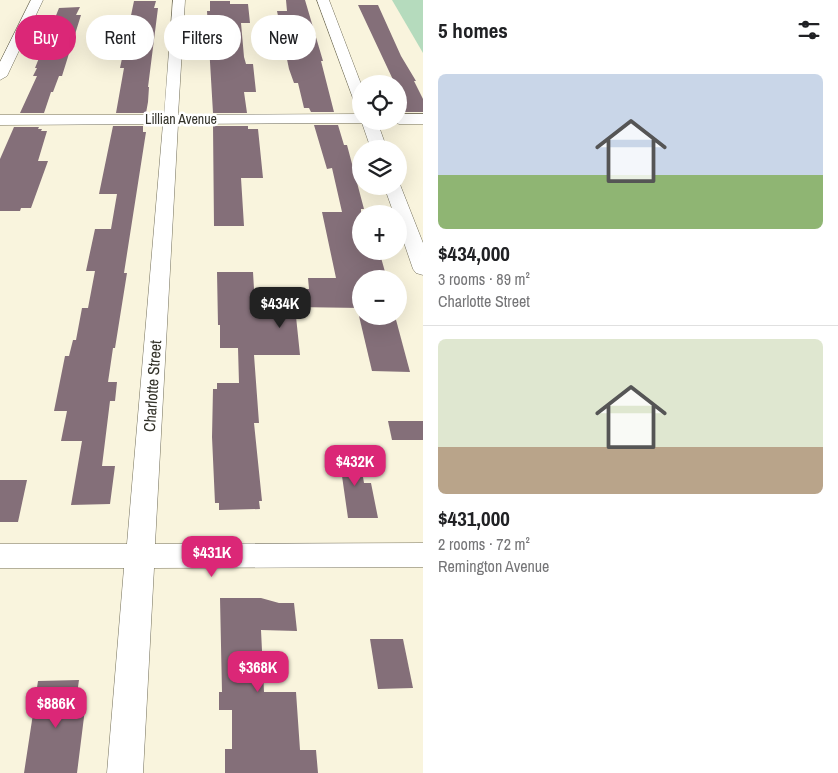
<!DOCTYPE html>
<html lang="en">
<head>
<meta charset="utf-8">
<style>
  body { margin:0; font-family:"Archivo Narrow",sans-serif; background:#f6f6f6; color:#202124; height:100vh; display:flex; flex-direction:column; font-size:19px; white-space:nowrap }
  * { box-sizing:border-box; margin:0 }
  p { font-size:16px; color:#757577 }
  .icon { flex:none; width:28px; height:28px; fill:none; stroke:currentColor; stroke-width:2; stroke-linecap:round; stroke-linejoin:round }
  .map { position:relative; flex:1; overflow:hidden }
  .drawer { display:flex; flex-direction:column; background:#fff; width:415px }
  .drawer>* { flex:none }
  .banner { position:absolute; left:15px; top:15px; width:332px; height:45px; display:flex; gap:10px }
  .buttons { position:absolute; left:352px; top:75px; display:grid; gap:10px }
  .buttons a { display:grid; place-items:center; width:55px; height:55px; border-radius:50%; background:#fff; box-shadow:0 5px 20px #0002; font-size:25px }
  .price { position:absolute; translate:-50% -42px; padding:0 11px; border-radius:10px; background:#db2777; color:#fff; font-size:16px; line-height:32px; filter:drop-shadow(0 1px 2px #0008) }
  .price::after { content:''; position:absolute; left:50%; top:30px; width:15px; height:11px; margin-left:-8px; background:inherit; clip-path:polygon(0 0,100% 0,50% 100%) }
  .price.active { background:#222; color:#fff }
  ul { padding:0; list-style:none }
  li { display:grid; align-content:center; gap:10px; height:265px; padding:0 15px }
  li+li { border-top:1px solid #e0e0e0 }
  li span { display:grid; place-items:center; height:155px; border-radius:8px; color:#555 }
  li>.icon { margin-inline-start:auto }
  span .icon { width:90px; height:90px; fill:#fffc; stroke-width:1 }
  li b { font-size:21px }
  h2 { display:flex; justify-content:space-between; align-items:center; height:60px; padding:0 15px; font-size:21px }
  .chip { padding:0 18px; border-radius:22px; background:#fff; box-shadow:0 5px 20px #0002; font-size:18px; line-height:45px }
  .chip.active { background:#db2777; color:#fff }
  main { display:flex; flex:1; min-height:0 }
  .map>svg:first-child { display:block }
  .green { fill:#b5dbbd }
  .building { fill:#846f79 }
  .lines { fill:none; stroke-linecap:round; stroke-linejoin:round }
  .street-casing { stroke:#736f5a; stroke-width:1 }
  .street { fill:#fff; fill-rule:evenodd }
  .labels { text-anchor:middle; stroke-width:5; stroke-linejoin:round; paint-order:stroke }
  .far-street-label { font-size:14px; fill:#333229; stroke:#fff }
  .street-label { font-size:16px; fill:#333229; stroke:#fff }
</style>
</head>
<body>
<main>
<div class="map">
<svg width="423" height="773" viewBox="0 0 423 773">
  <rect width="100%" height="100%" fill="#f9f4dd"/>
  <polygon class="green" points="392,0 423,0 423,53"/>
  <g class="building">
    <polygon points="286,0 305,0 323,61 321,61 334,112 311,112 309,108 304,108 298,83 294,83 289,69 277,11 287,11"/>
    <polygon points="134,1 156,1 154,8 158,8 148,87 149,87 148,102 146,113 116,113 124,68 120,68"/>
    <polygon points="210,1 230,1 230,4 248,4 250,23 241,23 244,57 246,64 253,64 256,92 244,92 247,113 213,113 207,11 210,11"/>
    <polygon points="358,5 378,5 401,56 416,81 414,81 423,99 423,112 405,112 399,98 399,84 395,84"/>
    <polygon points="80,7 76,15 81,15 62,76 59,76 53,92 51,92 44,113 20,113 37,76 33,76 37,68 35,68 59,8"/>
    <polygon points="314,125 338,125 344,145 347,145 364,209 361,209 361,251 380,254 387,279 361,279 361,308 295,307 300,355 254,355 259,423 254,423 262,501 259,501 260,509 219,510 219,503 215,503 212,437 213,389 217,389 217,383 239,383 238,348 220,348 220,325 218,325 217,272 253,272 254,289 309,289 308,278 336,278 322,212 342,212 332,168 327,169"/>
    <polygon points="113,126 143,126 143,132 146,132 124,273 127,273 115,348 113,348 108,382 117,382 115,401 110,401 102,466 115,466 110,504 71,505 82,441 61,441 67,411 54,411 65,356 69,356 73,340 76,340 82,308 88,308 95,271 86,271 95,229 111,229 117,194 99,194"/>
    <polygon points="213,126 248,126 248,129 258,129 263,178 241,178 244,226 214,226"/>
    <polygon points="14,127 39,127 38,129 42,129 41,131 47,131 38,161 48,161 31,208 21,208 20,211 0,211 0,159"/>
    <polygon points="359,316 395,316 410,372 372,371"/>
    <polygon points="388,421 423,421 423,440 392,440"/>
    <polygon points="334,453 359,453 364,483 371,483 378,518 348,518 342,476 337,476"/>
    <polygon points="0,480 27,480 18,522 0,522"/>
    <polygon points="220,598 261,598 279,603 294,603 297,631 261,630 264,692 296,692 300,750 316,750 318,773 225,773 225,749 232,749 232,710 219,710 219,692 222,692"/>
    <polygon points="370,639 403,639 413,688 378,689"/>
    <polygon points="79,680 76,701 86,701 77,773 24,773 38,681"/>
  </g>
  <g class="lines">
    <defs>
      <g id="street">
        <polygon points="31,0 43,0 7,76 0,80 0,62"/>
        <polygon points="173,0 185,0 178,115 361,114 361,121 377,121 387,149 371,149 362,123 178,124 155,544 423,543 423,567 154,568 143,773 107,773 124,568 0,568 0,544 127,544 163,124 0,125 0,115 164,115"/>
        <polygon points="317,0 329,0 361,84 361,105 356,104 354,101"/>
        <polygon points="423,114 423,124 399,124 393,121 399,121 399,114"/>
        <polygon points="399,182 423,243 423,275 416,273 413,269 399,228 399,214 394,214 384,186 399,186"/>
      </g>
    </defs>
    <use href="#street" class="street-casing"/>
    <use href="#street" class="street"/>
  </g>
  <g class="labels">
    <g class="far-street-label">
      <text x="181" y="124">Lillian Avenue</text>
    </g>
    <g class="street-label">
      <text transform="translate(152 386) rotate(-86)" y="6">Charlotte Street</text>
    </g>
  </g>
</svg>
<div class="buttons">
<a><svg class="icon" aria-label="locate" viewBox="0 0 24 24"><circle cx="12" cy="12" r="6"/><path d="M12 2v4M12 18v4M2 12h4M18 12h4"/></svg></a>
<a><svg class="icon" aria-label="layers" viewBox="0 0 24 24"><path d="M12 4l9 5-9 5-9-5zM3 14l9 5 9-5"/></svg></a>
<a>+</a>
<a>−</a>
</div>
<b class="price active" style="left:280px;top:329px">$434K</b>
<b class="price" style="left:355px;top:487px">$432K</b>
<b class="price" style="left:212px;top:578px">$431K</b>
<b class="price" style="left:258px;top:693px">$368K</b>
<b class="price" style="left:56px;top:729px">$886K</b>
<div class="banner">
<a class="chip active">Buy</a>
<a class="chip">Rent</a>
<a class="chip">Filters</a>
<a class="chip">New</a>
</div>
</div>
<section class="drawer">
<h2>5 homes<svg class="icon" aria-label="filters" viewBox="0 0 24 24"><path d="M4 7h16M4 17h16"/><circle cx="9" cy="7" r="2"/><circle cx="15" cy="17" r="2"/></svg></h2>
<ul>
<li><span style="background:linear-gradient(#c9d6e8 65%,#8fb573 0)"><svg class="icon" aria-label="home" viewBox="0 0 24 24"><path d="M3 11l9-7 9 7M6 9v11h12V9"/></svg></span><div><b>$434,000</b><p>3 rooms · 89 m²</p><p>Charlotte Street</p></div></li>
<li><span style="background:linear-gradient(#dfe7d0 70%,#b9a48a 0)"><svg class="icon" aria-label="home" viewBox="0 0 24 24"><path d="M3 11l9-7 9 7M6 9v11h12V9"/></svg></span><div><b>$431,000</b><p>2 rooms · 72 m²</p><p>Remington Avenue</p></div></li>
</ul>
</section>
</main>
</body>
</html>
